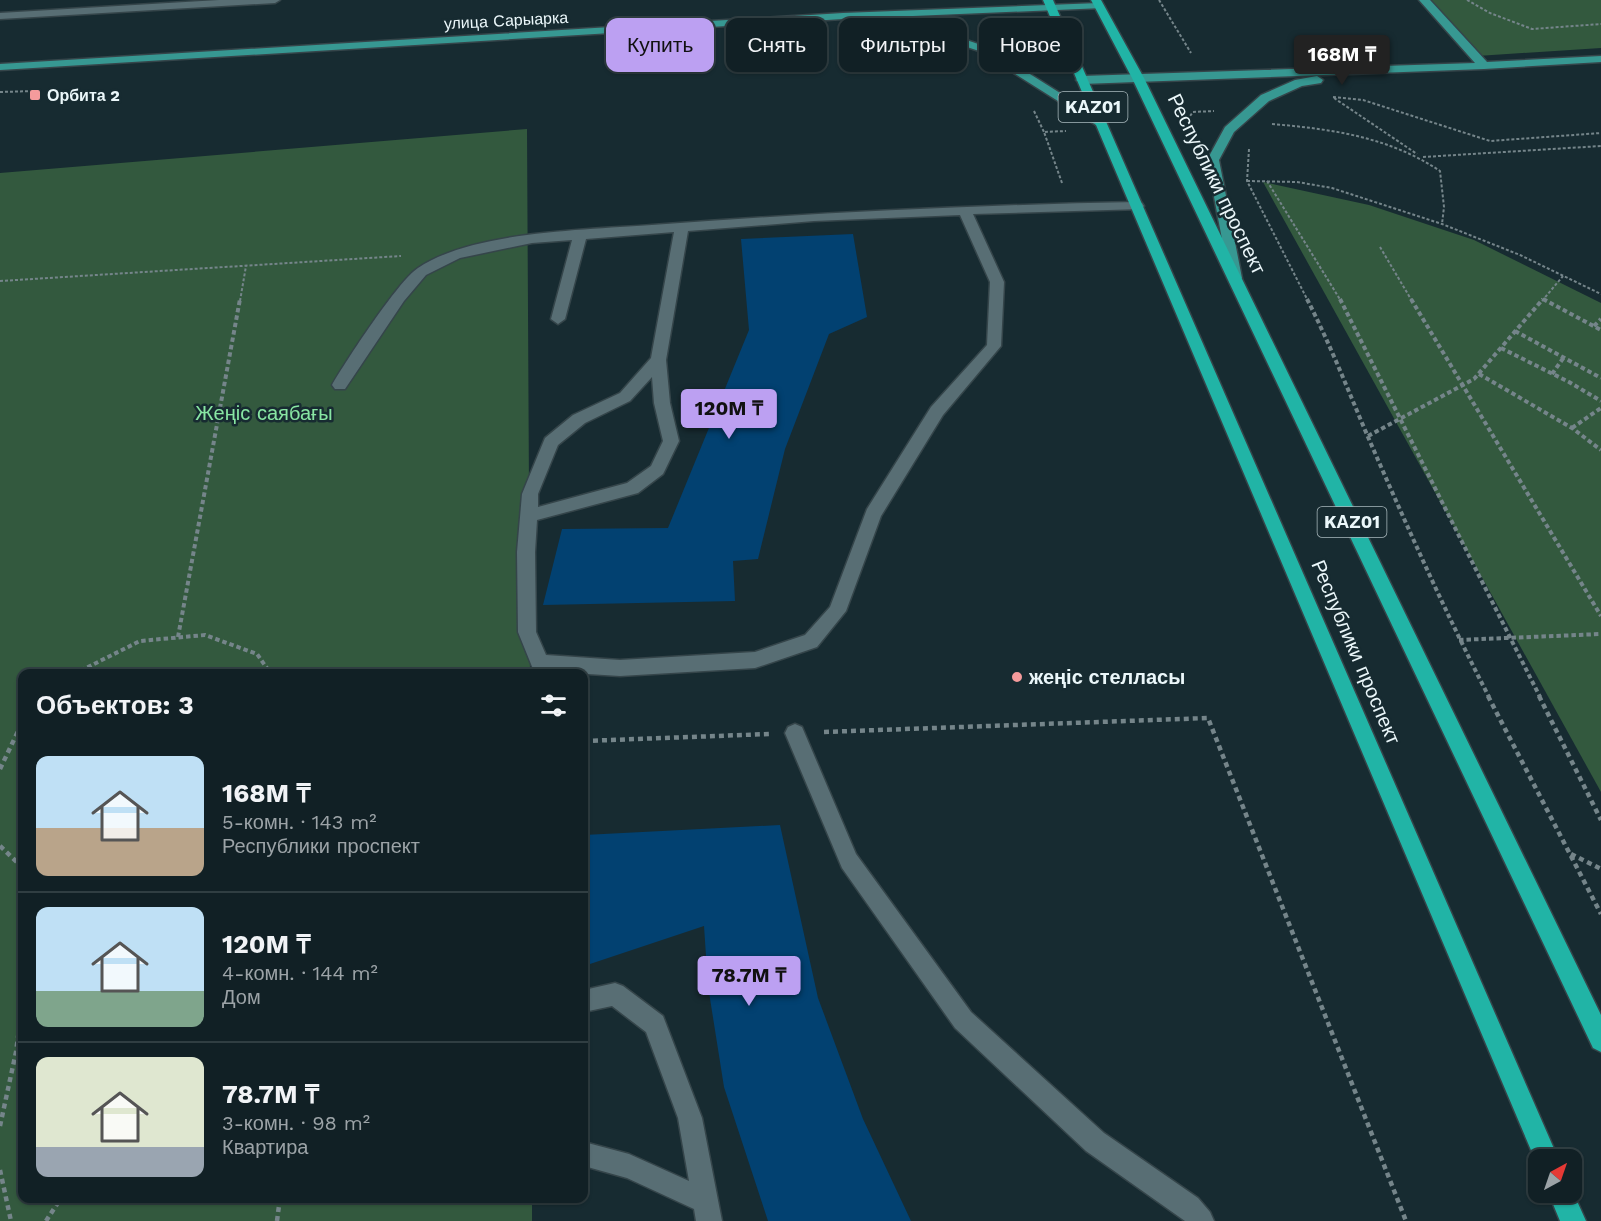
<!DOCTYPE html>
<html lang="ru">
<head>
<meta charset="utf-8">
<style>
  body { margin:0; font-family:"Work Sans",sans-serif; background:#1e2d32; color:#f1f3f6; height:100vh; display:flex; flex-direction:column; font-size:22px; white-space:nowrap }
  * { box-sizing:border-box; margin:0 }
  p { font-size:20px; color:#9ca3a7 }
  .icon { flex:none; width:33px; height:33px; fill:none; stroke:currentColor; stroke-width:2; stroke-linecap:round; stroke-linejoin:round }
  .map { position:relative; flex:1; overflow:hidden }
  .drawer { position:absolute; left:18px; top:669px; width:570px; height:534px; display:flex; flex-direction:column; background:#112025; border-radius:12px; box-shadow:0 2px 4px #0004,0 0 0 2px #303e42 }
  .drawer>* { flex:none }
  .hud { position:absolute; left:606px; top:18px; width:570px; height:54px; display:flex; gap:12px }
  .needle { width:39px; rotate:40deg }
  .fabs { position:absolute; left:1528px; top:1149px; display:grid; gap:12px }
  .fabs a { display:grid; place-items:center; width:54px; height:54px; border-radius:12px; background:#112025; box-shadow:0 2px 4px #0004,0 0 0 2px #303e42; font-size:30px }
  .price { position:absolute; translate:-50% -51px; padding:0 14px; border-radius:6px; background:#bca0f2; color:#111; font-size:20px; line-height:39px; filter:drop-shadow(0 2px 3px #0008) }
  .price::after { content:''; position:absolute; left:50%; top:36px; width:18px; height:14px; margin-left:-9px; background:inherit; clip-path:polygon(0 0,100% 0,50% 100%) }
  .price.current { background:#222; color:#fff }
  ul { padding:0; list-style:none }
  li { display:flex; align-items:center; gap:18px; height:150px; padding:0 18px }
  li+li { border-top:2px solid #303e42 }
  li span { display:grid; place-items:center; flex:none; width:168px; height:120px; border-radius:12px; color:#555 }
  li>.icon { margin-inline-start:auto }
  span .icon { width:72px; height:72px; fill:#fffc; stroke-width:1 }
  li b { font-size:26px }
  h2 { display:flex; justify-content:space-between; align-items:center; height:72px; padding:0 18px; font-size:26px }
  .chip { padding:0 21px; border-radius:12px; background:#112025; box-shadow:0 2px 4px #0004,0 0 0 2px #303e42; font-size:21px; line-height:54px }
  .chip.current { background:#bca0f2; color:#111 }
  .map>svg:first-child { display:block }
  .green { fill:#33593e }
  .building { fill:#024171 }
  .lines { fill:none; stroke-linecap:round; stroke-linejoin:round }
  .minor-casing { stroke:#35454a; stroke-width:3 }
  .major-casing { stroke:#35454a; stroke-width:3 }
  .highway-casing { stroke:#35454a; stroke-width:3 }
  .path-far2 { stroke:#75858a; stroke-width:2; stroke-dasharray:3 2; stroke-linecap:butt }
  .path-far1 { stroke:#75858a; stroke-width:4; stroke-dasharray:4.5 3; stroke-linecap:butt }
  .path { stroke:#75858a; stroke-width:4.5; stroke-dasharray:5 4; stroke-linecap:butt }
  .minor { fill:#586e74; fill-rule:evenodd }
  .major { fill:#379892; fill-rule:evenodd }
  .highway { fill:#21b4a6; fill-rule:evenodd }
  .poi-dot { fill:#f59b9c; stroke:#172b31; stroke-width:2 }
  .labels { text-anchor:middle; stroke-width:5; stroke-linejoin:round; paint-order:stroke }
  .far-street-label { font-size:16px; fill:#ebf7fa; stroke:#172b31 }
  .far-poi-label { font-size:16px; font-weight:bold; fill:#ebf7fa; stroke:#172b31; text-anchor:start }
  .shield { fill:#172b31; stroke:#abbabe; stroke-width:1.5 }
  .shield-label { font-size:18px; font-weight:bold; fill:#ebf7fa }
  .street-label { font-size:20px; fill:#ebf7fa; stroke:#172b31 }
  .park-label { font-size:20px; fill:#88e6a3; stroke:#172b31 }
  .poi-label { font-size:20px; font-weight:bold; fill:#ebf7fa; stroke:#172b31; text-anchor:start }
</style>
</head>
<body>
<div class="map">
<svg width="1601" height="1221" viewBox="0 0 1601 1221">
  <rect width="100%" height="100%" fill="#172b31"/>
  <g class="green">
    <polygon points="1431,0 1601,0 1601,48 1477,56"/>
    <polygon points="527,129 530,673 22,674 22,1198 532,1198 532,1221 0,1221 0,173"/>
    <polygon points="1263,182 1369,205 1474,240 1601,303 1601,792"/>
  </g>
  <g class="building">
    <polygon points="853,234 867,317 829,334 785,449 758,559 733,561 735,601 543,605 562,529 668,528 749,330 741,239"/>
    <polygon points="780,825 818,998 863,1119 911,1221 768,1221 724,1087 708,986 704,926 584,966 584,835"/>
  </g>
  <g class="lines">
    <defs>
      <g id="minor">
        <polygon points="219,0 280,0 275,3 0,19 0,13"/>
        <path d="M1137,202L1142,203L1144,206L1142,209L973,214L1004,282L1001,346L943,415L881,516L846,611L817,647L755,668L620,676L540,671L533,669L518,632L517,552L522,494L545,438L573,415L620,393L651,358L674,232L586,239L565,319L558,324L551,319L572,240L532,243L460,258L426,275L404,301L345,389H335L332,385C346,361 398,281 418,268C473,231 586,230 652,225C814,213 975,205 1137,202ZM960,215L990,282L987,345L931,407L867,509L830,607L805,635L755,652L620,660L546,655L536,632L535,552L537,520L638,493L663,474L665,470L679,441L670,403L666,360L688,231L814,221ZM652,377L654,403L663,441L651,466L627,483L538,507V494L558,445L585,423L630,401Z"/>
        <polygon points="795,724 802,727 856,854 971,1012 1104,1133 1198,1198 1210,1212 1214,1221 1185,1221 1086,1151 955,1028 842,868 785,733 788,727"/>
        <polygon points="615,983 623,986 663,1016 702,1118 722,1221 696,1221 694,1209 627,1178 584,1166 584,1142 629,1154 689,1181 678,1118 646,1032 612,1006 584,1012 584,990"/>
      </g>
      <g id="major">
        <polygon points="1419,0 1430,0 1487,62 1601,56 1601,62 1484,69 1082,84 1076,80 1082,76 1475,63"/>
        <polygon points="1099,3 1104,6 1103,8 843,19 0,70 0,64 843,13"/>
        <polygon points="877,19 940,31 987,47 1106,122 1100,126 1096,125 979,51 934,36 873,24 873,20"/>
        <polygon points="1317,76 1323,80 1321,83 1302,86 1269,101 1234,132 1219,160 1242,278 1235,283 1230,281 1207,160 1225,127 1261,95 1295,80"/>
      </g>
      <g id="highway">
        <polygon points="1043,0 1053,0 1555,1151 1558,1160 1539,1160 1539,1169"/>
        <polygon points="1091,0 1101,0 1144,78 1601,1015 1601,1052 1593,1048 1132,78"/>
        <polygon points="1572,1190 1586,1221 1560,1221 1548,1192 1572,1192"/>
      </g>
    </defs>
    <use href="#minor" class="minor-casing"/>
    <use href="#major" class="major-casing"/>
    <use href="#highway" class="highway-casing"/>
    <g class="path-far2">
      <polyline points="1159,0 1191,53"/>
      <polyline points="1467,0 1490,13 1532,29 1601,24"/>
      <polyline points="0,92 35,91"/>
      <polyline points="1333,97 1363,100 1490,141 1601,133"/>
      <polyline points="1334,98 1417,154"/>
      <polyline points="1034,111 1044,132"/>
      <polyline points="1187,120 1193,112 1214,111"/>
      <path d="M1272,124C1332,129 1389,137 1440,171L1444,207L1442,224"/>
      <polyline points="1249,149 1247,181 1308,301"/>
      <polyline points="1423,157 1601,146"/>
      <polyline points="1247,181 1297,182 1332,188 1442,224 1520,255 1601,294"/>
      <polyline points="1267,181 1341,301"/>
      <polyline points="1062,183 1044,132 1066,131"/>
      <polyline points="1380,247 1412,301"/>
      <polyline points="0,281 401,256"/>
      <polyline points="1543,299 1546,301"/>
      <polyline points="240,301 246,266"/>
      <polyline points="1542,301 1563,276"/>
    </g>
    <g class="path-far1">
      <path d="M1307,299C1330,344 1348,390 1368,437C1406,524 1445,612 1489,697"/>
      <polyline points="1340,299 1540,697"/>
      <polyline points="1411,299 1601,616"/>
      <polyline points="1543,299 1601,330"/>
      <polyline points="1594,326 1601,319"/>
      <polyline points="1515,331 1601,378"/>
      <polyline points="1501,348 1569,382 1601,401"/>
      <polyline points="1479,374 1572,428 1601,450"/>
      <polyline points="1552,374 1564,357"/>
      <polyline points="1572,428 1601,408"/>
      <polyline points="1368,436 1474,379 1543,299"/>
      <polyline points="178,637 240,299"/>
      <polyline points="1459,640 1601,634"/>
      <polyline points="74,674 140,641 205,635 257,654 271,674"/>
    </g>
    <g class="path">
      <polyline points="1488,696 1601,914"/>
      <polyline points="1539,696 1601,820"/>
      <polyline points="824,732 1208,718 1406,1221"/>
      <polyline points="584,741 769,734"/>
      <polyline points="0,769 22,723"/>
      <polyline points="0,846 22,867"/>
      <polyline points="1571,854 1601,869"/>
      <polyline points="0,1126 16,1052 22,1007"/>
      <polyline points="0,1170 11,1221"/>
      <polyline points="46,1221 61,1198"/>
      <polyline points="277,1221 280,1198"/>
    </g>
    <use href="#minor" class="minor"/>
    <use href="#major" class="major"/>
    <use href="#highway" class="highway"/>
  </g>
  <g class="poi-dot">
    <rect x="29" y="89" width="12" height="12" rx="3"/>
    <circle cx="1017" cy="677" r="6"/>
  </g>
  <g class="labels">
    <g class="far-street-label">
      <text transform="translate(506 20) rotate(-3)" y="6">улица Сарыарка</text>
    </g>
    <g class="far-poi-label">
      <text x="47" y="101">Орбита 2</text>
    </g>
    <g class="shield">
      <rect x="1058.5" y="92" width="69" height="30" rx="4.5"/>
      <rect x="1317.5" y="507" width="69" height="30" rx="4.5"/>
    </g>
    <g class="shield-label">
      <text x="1093" y="113">KАZ01</text>
      <text x="1352" y="528">KАZ01</text>
    </g>
    <g class="street-label">
      <text transform="translate(1217 184) rotate(64)" y="7">Республики проспект</text>
      <text transform="translate(1356 652) rotate(67)" y="7">Республики проспект</text>
    </g>
    <g class="park-label">
      <text x="264" y="420">Жеңіс саябағы</text>
    </g>
    <g class="poi-label">
      <text x="1029" y="684">жеңіс стелласы</text>
    </g>
  </g>
</svg>
<div class="fabs">
<a><svg class="needle" viewBox="-14 -14 28 28"><path d="M0-13l5 13h-10z" fill="#e53935"/><path d="M0 13l5-13h-10z" fill="#9ca3a7"/></svg></a>
</div>
<b class="price current" style="left:1342px;top:86px">168M ₸</b>
<b class="price" style="left:729px;top:440px">120M ₸</b>
<b class="price" style="left:749px;top:1007px">78.7M ₸</b>
<div class="hud">
<a class="chip current">Купить</a>
<a class="chip">Снять</a>
<a class="chip">Фильтры</a>
<a class="chip">Новое</a>
</div>
<section class="drawer">
<h2>Объектов: 3<svg class="icon" aria-label="filters" viewBox="0 0 24 24"><path d="M4 7h16M4 17h16"/><circle cx="9" cy="7" r="2"/><circle cx="15" cy="17" r="2"/></svg></h2>
<ul>
<li><span style="background:linear-gradient(#bfe0f5 60%,#b9a48a 0)"><svg class="icon" aria-label="home" viewBox="0 0 24 24"><path d="M3 11l9-7 9 7M6 9v11h12V9"/></svg></span><div><b>168M ₸</b><p>5-комн. · 143 m²</p><p>Республики проспект</p></div></li>
<li><span style="background:linear-gradient(#bfe0f5 70%,#7fa58c 0)"><svg class="icon" aria-label="home" viewBox="0 0 24 24"><path d="M3 11l9-7 9 7M6 9v11h12V9"/></svg></span><div><b>120M ₸</b><p>4-комн. · 144 m²</p><p>Дом</p></div></li>
<li><span style="background:linear-gradient(#dfe7d0 75%,#9aa5b1 0)"><svg class="icon" aria-label="home" viewBox="0 0 24 24"><path d="M3 11l9-7 9 7M6 9v11h12V9"/></svg></span><div><b>78.7M ₸</b><p>3-комн. · 98 m²</p><p>Квартира</p></div></li>
</ul>
</section>
</div>
</body>
</html>
